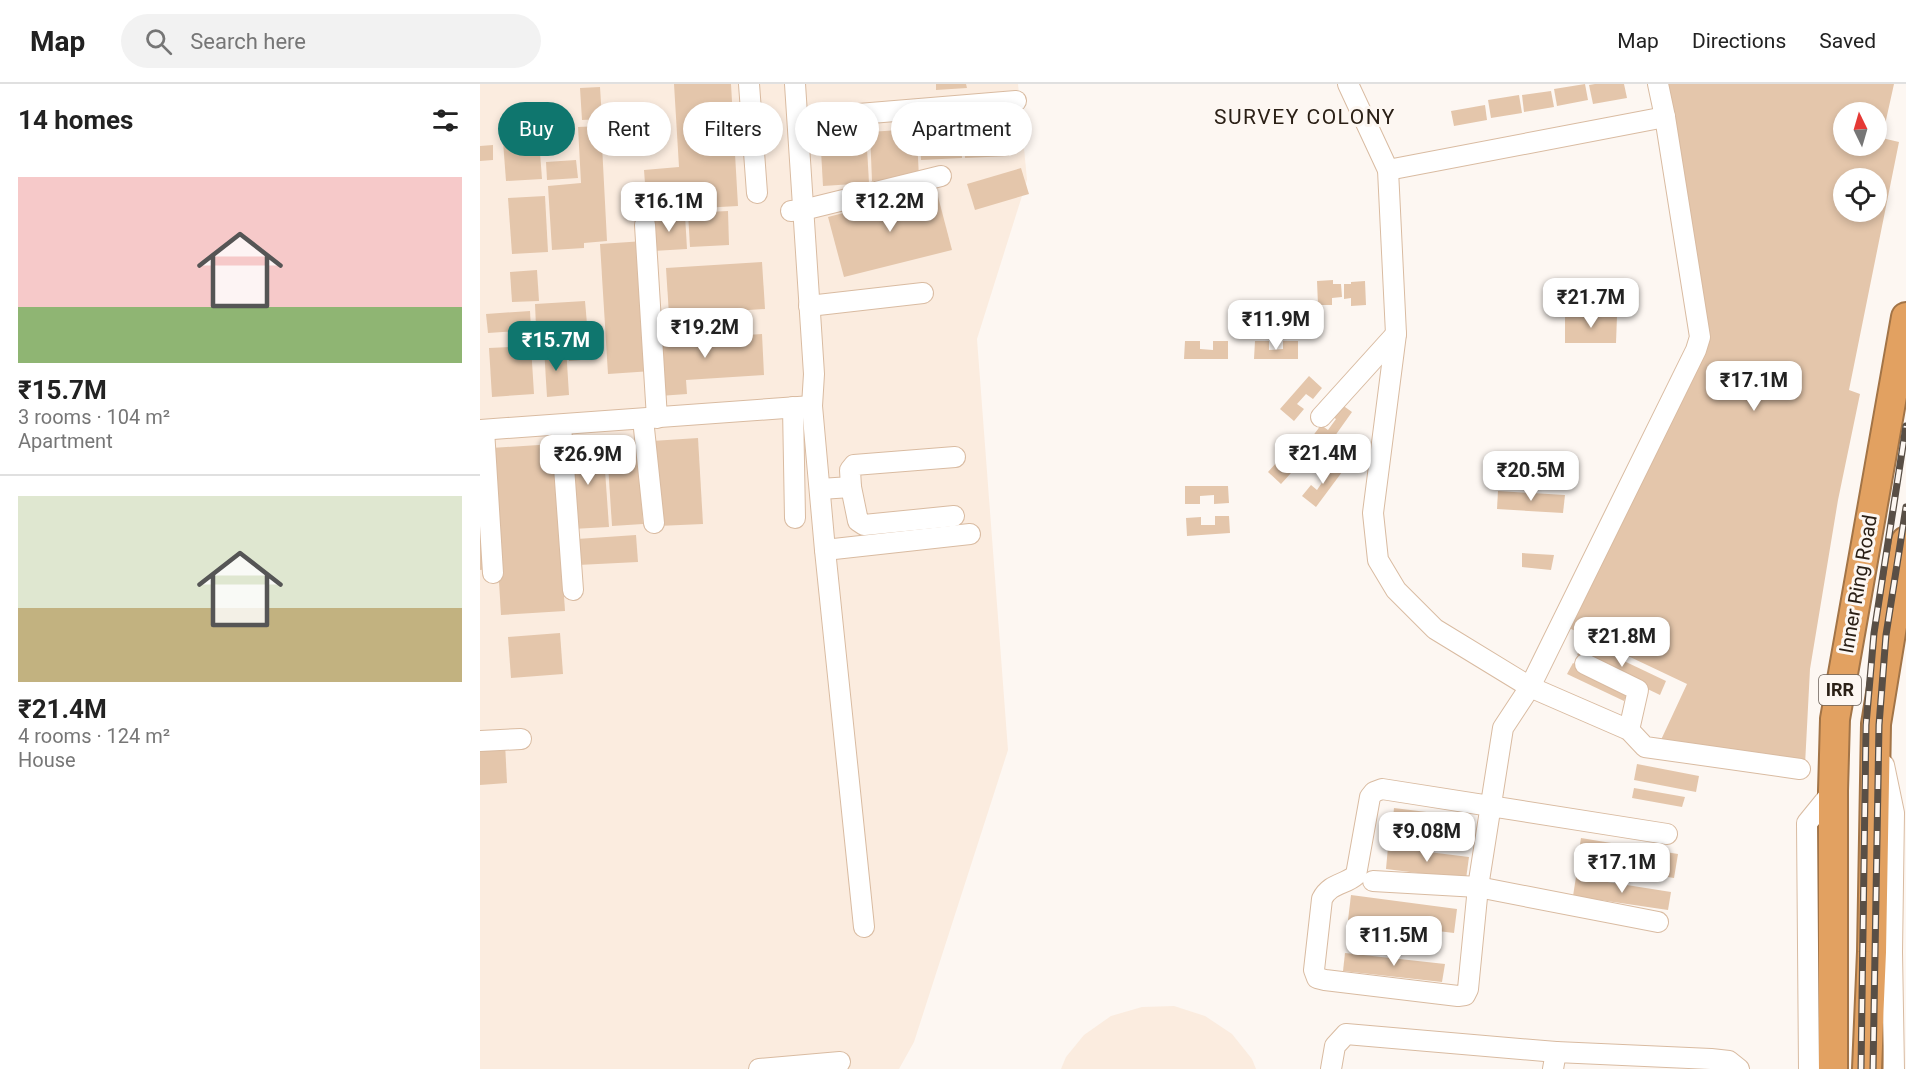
<!DOCTYPE html>
<html lang="en">
<head>
<meta charset="utf-8">
<style>
  body { margin:0; font-family:Roboto,sans-serif; background:#f2f2f2; color:#222; height:100vh; display:flex; flex-direction:column; font-size:22px; white-space:nowrap }
  * { box-sizing:border-box; margin:0 }
  p { font-size:20px; color:#767676 }
  .icon { flex:none; width:33px; height:33px; fill:none; stroke:currentColor; stroke-width:2; stroke-linecap:round; stroke-linejoin:round }
  .map { position:relative; flex:1; overflow:hidden }
  .side { display:flex; flex-direction:column; background:#fff; width:480px }
  .side>* { flex:none }
  .top-card { position:absolute; left:18px; top:18px; width:570px; height:54px; display:flex; gap:12px }
  .needle { width:39px; rotate:355deg }
  .buttons { position:absolute; left:1353px; top:18px; display:grid; gap:12px }
  .buttons a { display:grid; place-items:center; width:54px; height:54px; border-radius:50%; background:#fff; box-shadow:0 3px 9px #0003; font-size:30px }
  .price { position:absolute; translate:-50% -51px; padding:0 14px; border-radius:12px; background:#fff; color:#222; font-size:20px; line-height:39px; filter:drop-shadow(0 2px 3px #0008) }
  .price::after { content:''; position:absolute; left:50%; top:36px; width:18px; height:14px; margin-left:-9px; background:inherit; clip-path:polygon(0 0,100% 0,50% 100%) }
  .price.current { background:#0f766e; color:#fff }
  ul { padding:0; list-style:none }
  li { display:grid; align-content:center; gap:12px; height:318px; padding:0 18px }
  li+li { border-top:2px solid #e0e0e0 }
  li span { display:grid; place-items:center; height:186px; border-radius:0px; color:#555 }
  li>.icon { margin-inline-start:auto }
  span .icon { width:108px; height:108px; fill:#fffc; stroke-width:1 }
  li b { font-size:26px }
  h2 { display:flex; justify-content:space-between; align-items:center; height:72px; padding:0 18px; font-size:26px }
  .chip { padding:0 21px; border-radius:27px; background:#fff; box-shadow:0 3px 9px #0003; font-size:21px; line-height:54px }
  .chip.current { background:#0f766e; color:#fff }
  header { display:flex; align-items:center; gap:36px; box-sizing:border-box; height:84px; padding:0 30px; background:#fff; border-bottom:2px solid #e0e0e0 }
  header strong { font-size:28px }
  nav { display:flex; gap:33px; margin-inline-start:auto; font-size:21px }
  .search { width:420px; height:54px; background:#f2f2f2; display:flex; align-items:center; gap:15px; box-sizing:border-box; padding:0 21px; border-radius:33px; color:#767676; font-size:22px }
  main { display:flex; flex:1; min-height:0 }
  .map>svg:first-child { display:block }
  .built { fill:#fbecdf }
  .building { fill:#e4c6ab; fill-rule:evenodd }
  .lines { fill:none; stroke-linecap:round; stroke-linejoin:round }
  .minor-casing { stroke:#d9bba1; stroke-width:22 }
  .highway-casing { stroke:#a27447; stroke-width:32 }
  .minor { stroke:#fff; stroke-width:20 }
  .highway { stroke:#e2a161; stroke-width:28 }
  .rail-casing { stroke:#594f46; stroke-width:7 }
  .rail { stroke:#fdf7f2; stroke-width:4.5; stroke-dasharray:14; stroke-linecap:butt }
  .labels { text-anchor:middle; stroke-width:6; stroke-linejoin:round; paint-order:stroke }
  .shield { fill:#fdf7f2; stroke:#6a6058; stroke-width:1.5 }
  .shield-label { font-size:18px; font-weight:bold; fill:#2b2016 }
  .street-label { font-size:20px; fill:#2b2016; stroke:#fdf7f2 }
  .neighbourhood-label { font-size:21px; letter-spacing:1.5px; fill:#2b2016; stroke:#fdf7f2 }
</style>
</head>
<body>
<header>
<strong>Map</strong>
<div class="search"><svg class="icon" aria-label="search" viewBox="0 0 24 24"><circle cx="10" cy="10" r="6"/><path d="M15 15l6 6"/></svg>Search here</div>
<nav><a>Map</a><a>Directions</a><a>Saved</a></nav>
</header>
<main>
<section class="side">
<h2>14 homes<svg class="icon" aria-label="filters" viewBox="0 0 24 24"><path d="M4 7h16M4 17h16"/><circle cx="9" cy="7" r="2"/><circle cx="15" cy="17" r="2"/></svg></h2>
<ul>
<li><span style="background:linear-gradient(#f6c9c9 70%,#8fb573 0)"><svg class="icon" aria-label="home" viewBox="0 0 24 24"><path d="M3 11l9-7 9 7M6 9v11h12V9"/></svg></span><div><b>₹15.7M</b><p>3 rooms · 104 m²</p><p>Apartment</p></div></li>
<li><span style="background:linear-gradient(#dfe7d0 60%,#c2b280 0)"><svg class="icon" aria-label="home" viewBox="0 0 24 24"><path d="M3 11l9-7 9 7M6 9v11h12V9"/></svg></span><div><b>₹21.4M</b><p>4 rooms · 124 m²</p><p>House</p></div></li>
</ul>
</section>
<div class="map">
<svg width="1426" height="985" viewBox="0 0 1426 985">
  <rect width="100%" height="100%" fill="#fdf7f2"/>
  <g class="built">
    <polygon points="0,0 538,0 547,96 497,255 528,666 434,958 419,985 0,985"/>
    <polygon points="694,922 725,932 752,950 772,975 776,985 581,985 586,973 604,951 631,932 662,923"/>
  </g>
  <g class="building">
    <polygon points="194,0 251,0 258,122 167,127 164,86 199,83"/>
    <polygon points="456,0 486,0 487,4 456,6"/>
    <polygon points="1105,0 1108,16 1077,22 1074,5"/>
    <polygon points="1115,0 1144,0 1147,14 1113,20 1109,1"/>
    <path d="M1188,0H1414L1402,54L1419,58L1369,306L1380,310L1358,416L1330,585L1325,681L1180,658L1207,600L1089,544L1230,255ZM1364,28H1396V62H1364ZM1364,94H1396V128H1364Z"/>
    <polygon points="120,3 122,35 102,36 100,4"/>
    <polygon points="1071,7 1074,23 1044,28 1042,11"/>
    <polygon points="1039,11 1042,29 1011,34 1008,16"/>
    <polygon points="1005,21 1007,36 974,42 971,27"/>
    <polygon points="526,27 529,72 485,74 483,29"/>
    <polygon points="480,30 482,74 441,76 439,32"/>
    <polygon points="436,33 439,94 392,97 390,48 419,46 419,34"/>
    <polygon points="58,42 62,95 26,97 22,44"/>
    <polygon points="121,42 127,157 104,159 104,164 72,166 68,102 101,99 98,43"/>
    <polygon points="386,47 389,99 343,102 340,49"/>
    <polygon points="13,61 13,76 0,77 0,62"/>
    <polygon points="96,76 98,94 67,96 66,78"/>
    <polygon points="541,84 549,110 495,126 487,100"/>
    <polygon points="456,105 472,166 364,193 348,133"/>
    <polygon points="65,112 68,168 32,170 28,114"/>
    <polygon points="248,127 249,161 210,163 208,129"/>
    <polygon points="205,131 207,165 173,167 171,133"/>
    <polygon points="164,157 172,287 128,290 120,160"/>
    <polygon points="282,178 285,225 189,231 186,184"/>
    <polygon points="57,186 59,217 32,218 30,188"/>
    <polygon points="853,196 853,200 861,200 862,213 852,214 852,221 838,221 837,197"/>
    <polygon points="885,197 886,221 871,222 871,214 864,215 864,200 871,200 871,198"/>
    <polygon points="105,217 107,240 56,243 55,220"/>
    <polygon points="50,227 51,246 8,249 6,230"/>
    <polygon points="1085,231 1137,232 1136,259 1085,259"/>
    <polygon points="203,247 204,255 282,250 284,291 206,296 207,310 179,312 175,249"/>
    <polygon points="705,257 720,257 720,265 733,266 733,257 748,257 748,275 704,275"/>
    <polygon points="775,257 789,257 789,266 803,265 803,257 818,257 818,275 774,275"/>
    <polygon points="113,259 114,275 89,277 88,260"/>
    <polygon points="51,262 54,310 12,313 9,264"/>
    <polygon points="86,263 89,311 67,313 64,264"/>
    <polygon points="829,292 842,304 833,315 826,310 817,320 824,325 814,337 800,325"/>
    <polygon points="858,318 872,328 847,363 832,353 841,341 848,346 856,335 849,330"/>
    <polygon points="218,354 223,440 178,442 172,357"/>
    <polygon points="817,356 830,368 820,379 814,373 805,383 811,389 801,400 788,388"/>
    <polygon points="123,358 129,443 92,445 87,360"/>
    <polygon points="74,360 85,527 21,531 11,364"/>
    <polygon points="158,363 163,440 132,442 127,365"/>
    <polygon points="847,378 862,388 836,423 822,412 831,401 837,406 845,394 839,390"/>
    <polygon points="705,402 748,402 749,419 734,420 734,411 720,412 720,420 705,420"/>
    <polygon points="1018,407 1085,411 1083,429 1017,425"/>
    <polygon points="0,430 8,485 0,486"/>
    <polygon points="735,432 749,432 750,449 707,452 706,434 721,433 721,441 735,441"/>
    <polygon points="156,451 158,478 98,481 97,455"/>
    <polygon points="1042,469 1074,471 1071,486 1042,483"/>
    <polygon points="80,549 83,590 31,594 28,553"/>
    <polygon points="1104,558 1186,597 1180,611 1097,571"/>
    <polygon points="1093,579 1149,605 1144,617 1087,590"/>
    <polygon points="25,659 27,699 0,701 0,661"/>
    <polygon points="1157,680 1219,692 1216,708 1154,696"/>
    <polygon points="1154,704 1205,713 1202,723 1152,714"/>
    <polygon points="914,724 987,733 985,752 912,744"/>
    <polygon points="1101,754 1198,770 1194,794 1097,779"/>
    <polygon points="908,763 989,773 986,795 906,785"/>
    <polygon points="1096,793 1191,808 1188,826 1093,812"/>
    <polygon points="871,811 977,825 974,849 868,836"/>
    <polygon points="865,869 965,880 962,898 863,887"/>
  </g>
  <g class="lines">
    <defs>
      <g id="minor">
        <polyline points="269,0 277,109"/>
        <polyline points="315,0 334,290 332,322 345,466 384,843"/>
        <polyline points="868,0 908,86 916,250 893,429 898,476 916,506 955,545 1050,603 1149,646 1165,663 1320,685"/>
        <path d="M1178,0L1185,33L1220,253L1216,266L1050,603L1023,644L998,803L988,905L985,911L978,912L845,896L837,894L834,886L842,815C850,799 865,801 876,791L890,713L894,708L902,705L1187,750"/>
        <polyline points="318,35 536,17"/>
        <polyline points="908,86 1185,33"/>
        <polyline points="311,127 323,126 461,92"/>
        <polyline points="165,141 177,334"/>
        <polyline points="329,222 443,209"/>
        <polyline points="313,323 315,434"/>
        <polyline points="841,333 916,250"/>
        <polyline points="163,335 174,439"/>
        <polyline points="81,342 93,506"/>
        <polyline points="0,346 332,322"/>
        <polyline points="4,346 13,489"/>
        <polyline points="371,403 378,437 384,441 474,432"/>
        <polyline points="340,405 371,403 370,386 374,381 475,373"/>
        <polyline points="345,466 490,450"/>
        <polyline points="1105,580 1158,606 1149,646"/>
        <polyline points="0,657 41,655"/>
        <polyline points="1404,681 1414,729 1412,868 1414,985"/>
        <polyline points="893,797 998,803 1178,838"/>
        <polyline points="279,985 360,978"/>
        <polyline points="851,985 855,962 866,950 1076,968"/>
        <polyline points="1073,985 1076,968 1231,975 1249,977 1259,985"/>
        <polyline points="1329,985 1327,739 1353,707"/>
      </g>
      <g id="highway">
        <polyline points="1353,985 1353,707 1355,635 1426,233"/>
        <polyline points="1387,985 1392,868 1396,640 1426,457"/>
      </g>
    </defs>
    <use href="#minor" class="minor-casing"/>
    <use href="#highway" class="highway-casing"/>
    <use href="#minor" class="minor"/>
    <use href="#highway" class="highway"/>
    <defs>
      <g id="rail">
        <polyline points="1381,985 1386,641 1394,549 1426,342"/>
        <polyline points="1393,985 1399,641 1406,551 1426,423"/>
      </g>
    </defs>
    <use href="#rail" class="rail-casing"/>
    <use href="#rail" class="rail"/>
  </g>
  <g class="labels">
    <rect class="shield" x="1339" y="591" width="42" height="30" rx="4.5"/>
    <g class="shield-label">
      <text x="1360" y="612">IRR</text>
    </g>
    <g class="street-label">
      <text transform="translate(1378 500) rotate(-80)" y="7">Inner Ring Road</text>
    </g>
    <g class="neighbourhood-label">
      <text x="825" y="40">SURVEY COLONY</text>
    </g>
  </g>
</svg>
<div class="buttons">
<a><svg class="needle" viewBox="-14 -14 28 28"><path d="M0-13l5 13h-10z" fill="#e53935"/><path d="M0 13l5-13h-10z" fill="#767676"/></svg></a>
<a><svg class="icon" aria-label="locate" viewBox="0 0 24 24"><circle cx="12" cy="12" r="6"/><path d="M12 2v4M12 18v4M2 12h4M18 12h4"/></svg></a>
</div>
<b class="price" style="left:189px;top:149px">₹16.1M</b>
<b class="price" style="left:410px;top:149px">₹12.2M</b>
<b class="price" style="left:1111px;top:245px">₹21.7M</b>
<b class="price" style="left:796px;top:267px">₹11.9M</b>
<b class="price" style="left:225px;top:275px">₹19.2M</b>
<b class="price current" style="left:76px;top:288px">₹15.7M</b>
<b class="price" style="left:1274px;top:328px">₹17.1M</b>
<b class="price" style="left:843px;top:401px">₹21.4M</b>
<b class="price" style="left:108px;top:402px">₹26.9M</b>
<b class="price" style="left:1051px;top:418px">₹20.5M</b>
<b class="price" style="left:1142px;top:584px">₹21.8M</b>
<b class="price" style="left:947px;top:779px">₹9.08M</b>
<b class="price" style="left:1142px;top:810px">₹17.1M</b>
<b class="price" style="left:914px;top:883px">₹11.5M</b>
<div class="top-card">
<a class="chip current">Buy</a>
<a class="chip">Rent</a>
<a class="chip">Filters</a>
<a class="chip">New</a>
<a class="chip">Apartment</a>
</div>
</div>
</main>
</body>
</html>
